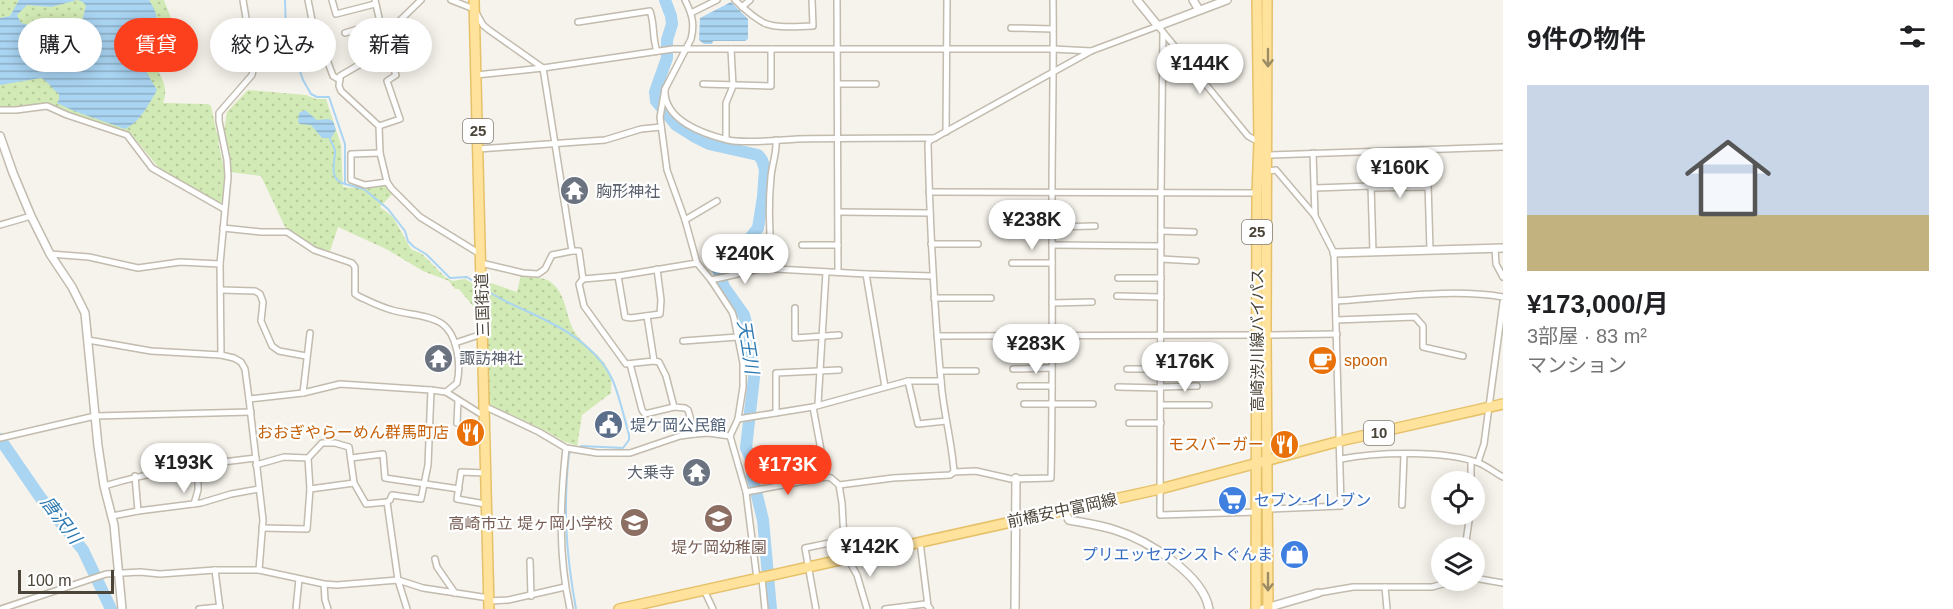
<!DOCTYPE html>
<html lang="ja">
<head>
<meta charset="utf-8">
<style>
  body { margin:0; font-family:Arial,"Noto Sans JP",sans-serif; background:#f6f6f6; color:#202124; height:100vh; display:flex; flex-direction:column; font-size:22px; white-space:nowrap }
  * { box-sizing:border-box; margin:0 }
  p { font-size:20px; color:#757577 }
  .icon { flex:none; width:33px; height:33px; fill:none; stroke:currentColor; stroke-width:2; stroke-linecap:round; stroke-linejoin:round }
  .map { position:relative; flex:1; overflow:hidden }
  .side { display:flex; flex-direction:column; background:#fff; width:450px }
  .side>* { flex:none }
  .top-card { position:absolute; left:18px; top:18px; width:570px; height:54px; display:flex; gap:12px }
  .controls { position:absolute; left:1431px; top:471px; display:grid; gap:12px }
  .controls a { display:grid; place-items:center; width:54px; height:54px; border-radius:50%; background:#fff; box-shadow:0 3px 15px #0003; font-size:30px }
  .scale { position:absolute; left:18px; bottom:15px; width:96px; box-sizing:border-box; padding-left:6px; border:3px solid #4b4439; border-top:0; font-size:16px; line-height:21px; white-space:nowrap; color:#4b4439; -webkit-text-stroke:4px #fff; paint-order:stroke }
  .price { position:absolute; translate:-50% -51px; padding:0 14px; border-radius:21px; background:#fff; color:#222; font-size:20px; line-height:39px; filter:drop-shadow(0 2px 3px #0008) }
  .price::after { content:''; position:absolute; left:50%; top:36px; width:18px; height:14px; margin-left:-9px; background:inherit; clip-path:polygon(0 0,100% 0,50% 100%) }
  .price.current { background:#fc3f1d; color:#fff }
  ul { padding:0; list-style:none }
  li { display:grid; align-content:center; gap:12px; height:318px; padding:0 24px }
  li span { display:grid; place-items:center; height:186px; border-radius:0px; color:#555 }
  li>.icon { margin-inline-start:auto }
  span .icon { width:108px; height:108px; fill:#fffc; stroke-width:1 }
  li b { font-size:26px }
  h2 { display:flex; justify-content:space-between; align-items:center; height:72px; padding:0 24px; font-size:26px }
  .chip { padding:0 21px; border-radius:27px; background:#fff; box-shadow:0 3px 15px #0003; font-size:21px; line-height:54px }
  .chip.current { background:#fc3f1d; color:#fff }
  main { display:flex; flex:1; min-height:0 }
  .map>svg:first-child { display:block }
  .park { fill:url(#park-dots) }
  .water { fill:url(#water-rules) }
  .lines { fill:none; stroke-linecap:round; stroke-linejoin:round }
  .stream { stroke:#a9d4f2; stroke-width:2 }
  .river { stroke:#a9d4f2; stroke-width:12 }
  .minor-casing { stroke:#c2bbae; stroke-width:8 }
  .tertiary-casing { stroke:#c2bbae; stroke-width:10 }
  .primary-casing { stroke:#e6c16a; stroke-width:12 }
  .minor { stroke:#fff; stroke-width:5 }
  .tertiary { stroke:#fff; stroke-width:7 }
  .primary { stroke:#ffe39c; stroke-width:9 }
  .oneway { stroke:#9c8c66 }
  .labels { text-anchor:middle; stroke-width:4.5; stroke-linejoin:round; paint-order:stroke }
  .shield { fill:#fff; stroke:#817c74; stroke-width:1.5 }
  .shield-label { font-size:15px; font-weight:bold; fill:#4b4439 }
  .worship-label { font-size:16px; fill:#5b616d; stroke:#fff; text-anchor:start }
  .street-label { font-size:16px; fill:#4b4439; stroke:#fff }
  .food-label { font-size:16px; fill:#c56008; stroke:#fff; text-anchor:end }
  .service-label { font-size:16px; fill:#4e5e75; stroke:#fff; text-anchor:start }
  .shop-label { font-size:16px; fill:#366cbe; stroke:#fff; text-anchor:start }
  .education-label { font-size:16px; fill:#785e54; stroke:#fff; text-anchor:end }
  .water-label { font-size:18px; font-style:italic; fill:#2e7ab2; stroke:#fff }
</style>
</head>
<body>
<main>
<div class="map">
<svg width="1503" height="609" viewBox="0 0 1503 609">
  <defs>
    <pattern id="park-dots" width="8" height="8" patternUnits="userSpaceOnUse" patternTransform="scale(1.5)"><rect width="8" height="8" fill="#d2eab5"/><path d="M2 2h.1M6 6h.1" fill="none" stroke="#b6ca9c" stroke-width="1.8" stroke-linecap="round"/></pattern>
    <pattern id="water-rules" width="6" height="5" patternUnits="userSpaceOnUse" patternTransform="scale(1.5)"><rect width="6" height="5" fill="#a9d4f2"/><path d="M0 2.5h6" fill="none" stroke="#8caec5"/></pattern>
  </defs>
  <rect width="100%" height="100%" fill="#f6f3ec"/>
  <g class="park">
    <path d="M0,0H164L172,21L151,53C155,73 171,82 163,103L208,104L211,106L217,134L224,131L227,112L248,90L306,95L316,99H326L341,145L343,187L358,188L386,184L393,193L380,207L393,217L411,249L422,254L446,278L453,281L465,279L476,285L477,311L459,289H455L449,281L423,271L386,249L338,227L330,251L311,246L286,229L261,176L230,172L226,140L218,142L226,176L222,202H216L159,168L131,134L70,113L50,104L0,108Z"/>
    <path d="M521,275C531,280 543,275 552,283C568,297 565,318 576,334C586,348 604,356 610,374C612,379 611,387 611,393L582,415L577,446L563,441L548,432L489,404L485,281L517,292Z"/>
  </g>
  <g class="water">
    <path d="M19,0H77L51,7L27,5L17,15L21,23C46,29 57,35 82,21L86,6L83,2L78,0H149C172,35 137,34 142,60C144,70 152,81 157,90C149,104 140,122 125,129C102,120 78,114 57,103L59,100V94C52,89 49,82 41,78L0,85V18L10,16Z"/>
    <polygon points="731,2 748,19 748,39 745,41 713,41 712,44 704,44 699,40 700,18"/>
    <polygon points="305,110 317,120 328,119 333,121 336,130 331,138 322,138 311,125 300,124 298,122 299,113"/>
  </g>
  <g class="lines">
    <g class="stream">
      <polyline points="285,0 286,31 303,80 311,94 317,97 329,97 345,144 345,184 364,189 388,209 405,231 408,241 414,247 426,254 450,278 467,277 479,285"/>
      <path d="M330,139C331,143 336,148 335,153C334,165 329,180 345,184"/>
      <path d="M483,288C504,303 527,310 549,322C574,334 602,355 613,381C620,398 624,417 629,435V440L623,448L582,446L578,448"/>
      <path d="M573,451L569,453C563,509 566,554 576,609"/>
    </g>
    <g class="river">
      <polyline points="665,0 671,16 672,24 667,40 667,58 655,92 656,101 676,125 695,137 709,144 758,155 762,160 765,169 763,197 758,228 748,241 721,256 718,260 717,267 724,287 744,315 750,338 754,377 746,448 752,461 752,475 763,520 771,609"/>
      <polyline points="0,439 40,497 83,550 111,609"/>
    </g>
    <defs>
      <g id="minor">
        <polyline points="308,0 313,25 316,30 333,76 340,80"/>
        <polyline points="332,0 336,14 375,4"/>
        <polyline points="375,0 380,22 386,34"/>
        <polyline points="421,0 386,34 385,44 364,62 340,76 339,86 341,91 379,126 380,153 387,182 391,188 420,217 480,254"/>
        <polyline points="451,0 474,9 483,25 489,30 543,68 572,251 579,251 583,279 618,276 697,263 711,280 732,312 734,318 743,363 743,387 738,419 730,436 746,492 757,579"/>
        <path d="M685,0C692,14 695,24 691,39L665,89L660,117L667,170L685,220L697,263"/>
        <path d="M735,0C767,31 770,27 813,26L812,0"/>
        <polyline points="837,0 838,272"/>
        <path d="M1053,0C1054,65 1052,130 1052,196C1052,290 1053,384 1051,478L1011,479L976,471L954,472C952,444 945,418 942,391C934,309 930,227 928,144L929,141L1091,51L1158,26L1248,136L1259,142"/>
        <polyline points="742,7 750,0"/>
        <polyline points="691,13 717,0"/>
        <polyline points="399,22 411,60"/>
        <path d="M578,22L650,11C655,25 652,38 657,51"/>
        <polyline points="1011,28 1053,29"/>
        <polyline points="345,33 380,22"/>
        <polyline points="1163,33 1161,193 1160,515 1258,512"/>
        <polyline points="476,75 543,68 673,49 1053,49 1091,51"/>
        <polyline points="703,84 771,86 771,49"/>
        <polyline points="838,84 876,84"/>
        <path d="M665,89C663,120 703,134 728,140C745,144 778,140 797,139C843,138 889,138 935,138"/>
        <polyline points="0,110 16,110 47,106 67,115 127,135 152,168 224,209"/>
        <polyline points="379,126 400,119 387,81 396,75 385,44"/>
        <polyline points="946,132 947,0"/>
        <polyline points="726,139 726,103 733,86 731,49"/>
        <path d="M776,140C777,153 772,164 771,177C768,208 769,236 773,266L776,269L866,274L885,387"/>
        <polyline points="478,149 605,140 641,129 661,127"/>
        <polyline points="1427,150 1430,250"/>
        <polyline points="1370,152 1373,252"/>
        <polyline points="380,153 351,154 351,180 365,185 387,182"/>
        <polyline points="1313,153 1315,216"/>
        <polyline points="1267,155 1503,147"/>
        <polyline points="1315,188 1371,186"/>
        <polyline points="1371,188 1428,187"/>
        <polyline points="929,192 1257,193"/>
        <polyline points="839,212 930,213"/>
        <polyline points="685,220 717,201"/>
        <polyline points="0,225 31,216"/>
        <polyline points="1052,227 1095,226"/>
        <path d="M223,228L261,232H287L314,250L352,263L355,267V294L358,296C369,301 380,307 392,310C408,315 427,314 441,323C458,334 461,366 457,383L446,392"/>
        <polyline points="1161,231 1194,232"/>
        <polyline points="931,244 978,244"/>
        <polyline points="802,245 838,245"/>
        <polyline points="1052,245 1161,246"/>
        <polyline points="1495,248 1496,264 1503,277"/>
        <polyline points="50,254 89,257 138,268 180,262 220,264"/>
        <polyline points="1161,259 1196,261"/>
        <polyline points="481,263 523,273 538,274 545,269 552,255 572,251"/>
        <polyline points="1012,263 1052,263"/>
        <polyline points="866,274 932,276"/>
        <polyline points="618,276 625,317 631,318 660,314 661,300 657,269"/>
        <polyline points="1118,278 1161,278"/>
        <polyline points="583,279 579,284 584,306 626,364 654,361 659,362 666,376 674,407 685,408 688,410 695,434"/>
        <polyline points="711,280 773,266"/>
        <polyline points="221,290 255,291 260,294 263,302 261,321 272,346 279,351 306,356"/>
        <polyline points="1117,296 1161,297"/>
        <polyline points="934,298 991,298"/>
        <path d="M1336,301C1389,298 1452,288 1503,297"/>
        <polyline points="1052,303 1092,302"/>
        <polyline points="795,308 795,338 839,335"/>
        <polyline points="647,316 654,361"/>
        <polyline points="1336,320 1415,317 1423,326 1423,347 1463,356"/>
        <polyline points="1266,335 1337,334"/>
        <polyline points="937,336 1257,335"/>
        <polyline points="88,340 151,351 221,355 234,358 241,362 245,369 249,399 263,520 259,570"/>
        <polyline points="683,341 738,337"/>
        <polyline points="455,343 482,334"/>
        <polyline points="221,355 220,264 228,177 227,160 219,121 219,113 252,75 254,66 243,0"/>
        <polyline points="630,364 642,410 645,414 674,407"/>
        <polyline points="1013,369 1052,368"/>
        <polyline points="1127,369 1197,369"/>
        <polyline points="940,371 976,371"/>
        <polyline points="908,381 918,424 946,421"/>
        <polyline points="1020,386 1052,386"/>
        <polyline points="1118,387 1161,388"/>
        <polyline points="1161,387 1197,386"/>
        <polyline points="303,393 310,333"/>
        <polyline points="249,399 303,393 340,384 431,390 446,392 484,416"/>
        <polyline points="818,404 826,272"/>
        <polyline points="1024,404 1093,404"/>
        <polyline points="1161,405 1209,405"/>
        <polyline points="484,406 539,432 566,448 597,453 630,453 680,436 695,434 708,433 730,436"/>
        <polyline points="813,407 826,477 831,478 839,485 842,503 844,540 848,559 857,575 867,609"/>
        <polyline points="776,413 776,373 839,370"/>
        <polyline points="738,419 813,407 908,381 941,381"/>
        <polyline points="457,423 458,401"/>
        <polyline points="1129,423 1161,423"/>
        <polyline points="0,438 95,416 251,412"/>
        <path d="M566,448C560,503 558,555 570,609"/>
        <polyline points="351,458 383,454 385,478 459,489"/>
        <path d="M1341,459C1377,452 1445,450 1479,463C1487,466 1495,473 1503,477"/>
        <polyline points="1478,462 1484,444 1503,302"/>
        <polyline points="256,465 284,457 308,458 322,443 335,443 349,447 354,483 366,504 387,502 390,500 392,495 421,499 428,465 431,390"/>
        <polyline points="485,473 461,472 457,499 485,504"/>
        <polyline points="135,476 138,511"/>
        <polyline points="1471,482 1471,462"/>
        <polyline points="839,485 893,478 950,475 954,472"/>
        <path d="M104,486C154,471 204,464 256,458"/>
        <polyline points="310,489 354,483"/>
        <polyline points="746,492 826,477"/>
        <polyline points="387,502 398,580 407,609"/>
        <polyline points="194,504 198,490 198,465"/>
        <polyline points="1402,505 1404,455"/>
        <polyline points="1268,509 1341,506 1334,253 1315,216 1276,170 1268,171"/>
        <polyline points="112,516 138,511 201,503 231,494 259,489"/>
        <polyline points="262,528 307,529 310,489 308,458"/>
        <polyline points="920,542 928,606"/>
        <polyline points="1465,548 1470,514"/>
        <polyline points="435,559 437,567 455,593"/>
        <polyline points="530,561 531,596"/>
        <polyline points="215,570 220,609"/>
        <polyline points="1474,578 1503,583"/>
        <polyline points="762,579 765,609"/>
        <polyline points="324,584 325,600 328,609"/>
        <polyline points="1385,587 1387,609"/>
        <polyline points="704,590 713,609"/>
        <polyline points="1318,593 1353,587 1432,587 1457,580"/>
        <polyline points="489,601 508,600 565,587"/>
        <polyline points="1,609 106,574 140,572 160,574 215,570 259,570 324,584 337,585 398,580 423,588 489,598"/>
        <polyline points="199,609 220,607"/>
        <polyline points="296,609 299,579"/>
        <polyline points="816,609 805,548 844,540"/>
        <polyline points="885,609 925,604 930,608"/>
      </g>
      <g id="tertiary">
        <polyline points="1137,0 1158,26 1227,0"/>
        <polyline points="1193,0 1199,10"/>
        <polyline points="0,136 13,173 31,216 50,254 72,287 85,313 98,446 104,486 114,525 122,609"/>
        <polyline points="1334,253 1503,248"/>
        <path d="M1064,511L1069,520C1084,523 1100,525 1115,530C1147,540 1203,574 1209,609"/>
        <polyline points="1015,609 1016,478"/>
        <polyline points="1263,609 1318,593"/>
      </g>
      <g id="primary">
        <polyline points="474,0 489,609"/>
        <polyline points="1267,0 1266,335 1268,609"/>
        <polyline points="619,609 1160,489 1340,441 1503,404"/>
        <polyline points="1256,609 1257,193 1259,142 1257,0"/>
      </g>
    </defs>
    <use href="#minor" class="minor-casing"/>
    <use href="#tertiary" class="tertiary-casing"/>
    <use href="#primary" class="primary-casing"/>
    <use href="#minor" class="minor"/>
    <use href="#tertiary" class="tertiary"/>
    <use href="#primary" class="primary"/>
  </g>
  <defs><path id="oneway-shaft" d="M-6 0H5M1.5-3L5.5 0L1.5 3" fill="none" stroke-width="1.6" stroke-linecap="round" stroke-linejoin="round" transform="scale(1.5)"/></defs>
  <g class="oneway">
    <use href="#oneway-shaft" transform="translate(1268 58) rotate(90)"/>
    <use href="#oneway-shaft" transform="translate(1268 582) rotate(90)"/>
  </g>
  <defs>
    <symbol id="temple-disc" viewBox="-11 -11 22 22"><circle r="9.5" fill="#6b7280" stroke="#fff"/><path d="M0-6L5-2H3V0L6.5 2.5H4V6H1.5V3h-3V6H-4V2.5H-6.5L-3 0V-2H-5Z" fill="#fff"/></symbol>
    <symbol id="cafe-disc" viewBox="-11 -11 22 22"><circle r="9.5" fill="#e8710a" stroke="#fff"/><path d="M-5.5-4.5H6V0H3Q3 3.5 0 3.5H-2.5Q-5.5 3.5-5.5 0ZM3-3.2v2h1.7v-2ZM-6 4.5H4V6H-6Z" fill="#fff"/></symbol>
    <symbol id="civic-disc" viewBox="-11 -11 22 22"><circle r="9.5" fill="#5c6f8a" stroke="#fff"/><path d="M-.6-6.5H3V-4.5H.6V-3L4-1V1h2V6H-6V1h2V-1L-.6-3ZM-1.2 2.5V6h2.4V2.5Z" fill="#fff"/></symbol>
    <symbol id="restaurant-disc" viewBox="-11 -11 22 22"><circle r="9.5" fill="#e8710a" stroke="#fff"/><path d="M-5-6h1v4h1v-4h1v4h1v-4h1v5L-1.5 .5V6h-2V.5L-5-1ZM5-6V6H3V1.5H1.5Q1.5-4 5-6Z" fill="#fff"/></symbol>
    <symbol id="supermarket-disc" viewBox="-11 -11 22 22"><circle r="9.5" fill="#3f7fe0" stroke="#fff"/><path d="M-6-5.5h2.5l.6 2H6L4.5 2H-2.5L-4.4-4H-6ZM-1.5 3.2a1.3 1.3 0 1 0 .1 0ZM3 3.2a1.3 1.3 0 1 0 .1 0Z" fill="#fff"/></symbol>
    <symbol id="school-disc" viewBox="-11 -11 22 22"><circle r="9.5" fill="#8d6e63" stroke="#fff"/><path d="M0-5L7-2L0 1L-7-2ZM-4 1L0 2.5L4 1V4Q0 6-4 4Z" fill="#fff"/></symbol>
    <symbol id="shop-disc" viewBox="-11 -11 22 22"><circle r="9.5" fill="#3f7fe0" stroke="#fff"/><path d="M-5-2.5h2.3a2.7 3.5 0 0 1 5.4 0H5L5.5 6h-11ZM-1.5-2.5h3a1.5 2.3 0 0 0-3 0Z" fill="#fff"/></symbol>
  </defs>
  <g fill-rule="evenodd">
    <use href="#temple-disc" x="558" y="174" width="33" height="33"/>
    <use href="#temple-disc" x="422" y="342" width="33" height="33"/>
    <use href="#cafe-disc" x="1306" y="344" width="33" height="33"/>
    <use href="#civic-disc" x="592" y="408" width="33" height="33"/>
    <use href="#restaurant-disc" x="454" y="416" width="33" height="33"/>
    <use href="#restaurant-disc" x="1268" y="428" width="33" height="33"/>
    <use href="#temple-disc" x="680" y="456" width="33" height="33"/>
    <use href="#supermarket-disc" x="1216" y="484" width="33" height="33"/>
    <use href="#school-disc" x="702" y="502" width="33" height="33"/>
    <use href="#school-disc" x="618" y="506" width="33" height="33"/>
    <use href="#shop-disc" x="1278" y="538" width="33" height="33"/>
  </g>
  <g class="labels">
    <g class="shield">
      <rect x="463" y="119" width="30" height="24" rx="4.5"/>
      <rect x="1242" y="220" width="30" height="24" rx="4.5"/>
      <rect x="1364" y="421" width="30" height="24" rx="4.5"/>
    </g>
    <g class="shield-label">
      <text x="478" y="136">25</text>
      <text x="1257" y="237">25</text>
      <text x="1379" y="438">10</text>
    </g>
    <g class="worship-label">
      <text x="596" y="197">胸形神社</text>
      <text x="459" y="364">諏訪神社</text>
      <text x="675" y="478" text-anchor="end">大乗寺</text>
    </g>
    <g class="street-label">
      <text transform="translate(482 305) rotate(-92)" y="6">三国街道</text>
      <text transform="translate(1257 340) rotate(-90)" y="6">高崎渋川線バイパス</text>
      <text transform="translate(1062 510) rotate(-12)" y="6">前橋安中富岡線</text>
    </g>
    <g class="food-label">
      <text x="1344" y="366" text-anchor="start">spoon</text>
      <text x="449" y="438">おおぎやらーめん群馬町店</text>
      <text x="1264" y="450">モスバーガー</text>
    </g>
    <g class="service-label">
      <text x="630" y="431">堤ケ岡公民館</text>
    </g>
    <g class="shop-label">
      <text x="1254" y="506">セブン-イレブン</text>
      <text x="1273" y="560" text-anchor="end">プリエッセアシストぐんま</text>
    </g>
    <g class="education-label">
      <text x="613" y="529">高崎市立 堤ヶ岡小学校</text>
      <text x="719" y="553" text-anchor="middle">堤ケ岡幼稚園</text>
    </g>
    <g class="water-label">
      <text transform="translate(748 347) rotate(81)" y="6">天王川</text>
      <text transform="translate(61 520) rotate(53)" y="6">唐沢川</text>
    </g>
  </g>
</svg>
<div class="controls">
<a><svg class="icon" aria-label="locate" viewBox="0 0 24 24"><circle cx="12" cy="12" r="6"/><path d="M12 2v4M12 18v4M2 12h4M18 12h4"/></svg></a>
<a><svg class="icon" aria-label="layers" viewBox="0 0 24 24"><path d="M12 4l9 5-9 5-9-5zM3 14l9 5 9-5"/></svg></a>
</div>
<div class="scale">100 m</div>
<b class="price" style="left:1200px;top:95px">¥144K</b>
<b class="price" style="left:1400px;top:199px">¥160K</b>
<b class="price" style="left:1032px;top:251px">¥238K</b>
<b class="price" style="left:745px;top:285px">¥240K</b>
<b class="price" style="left:1036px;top:375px">¥283K</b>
<b class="price" style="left:1185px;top:393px">¥176K</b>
<b class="price" style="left:184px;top:494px">¥193K</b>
<b class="price current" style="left:788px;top:496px">¥173K</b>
<b class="price" style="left:870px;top:578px">¥142K</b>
<div class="top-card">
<a class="chip">購入</a>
<a class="chip current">賃貸</a>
<a class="chip">絞り込み</a>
<a class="chip">新着</a>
</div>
</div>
<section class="side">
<h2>9件の物件<svg class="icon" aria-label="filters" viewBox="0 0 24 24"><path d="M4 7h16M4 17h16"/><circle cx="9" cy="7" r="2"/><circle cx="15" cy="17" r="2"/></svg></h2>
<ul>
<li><span style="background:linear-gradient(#c9d6e8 70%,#c2b280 0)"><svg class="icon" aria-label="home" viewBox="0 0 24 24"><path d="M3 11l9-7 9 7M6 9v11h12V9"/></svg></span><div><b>¥173,000/月</b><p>3部屋 · 83 m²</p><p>マンション</p></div></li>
</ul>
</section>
</main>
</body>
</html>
